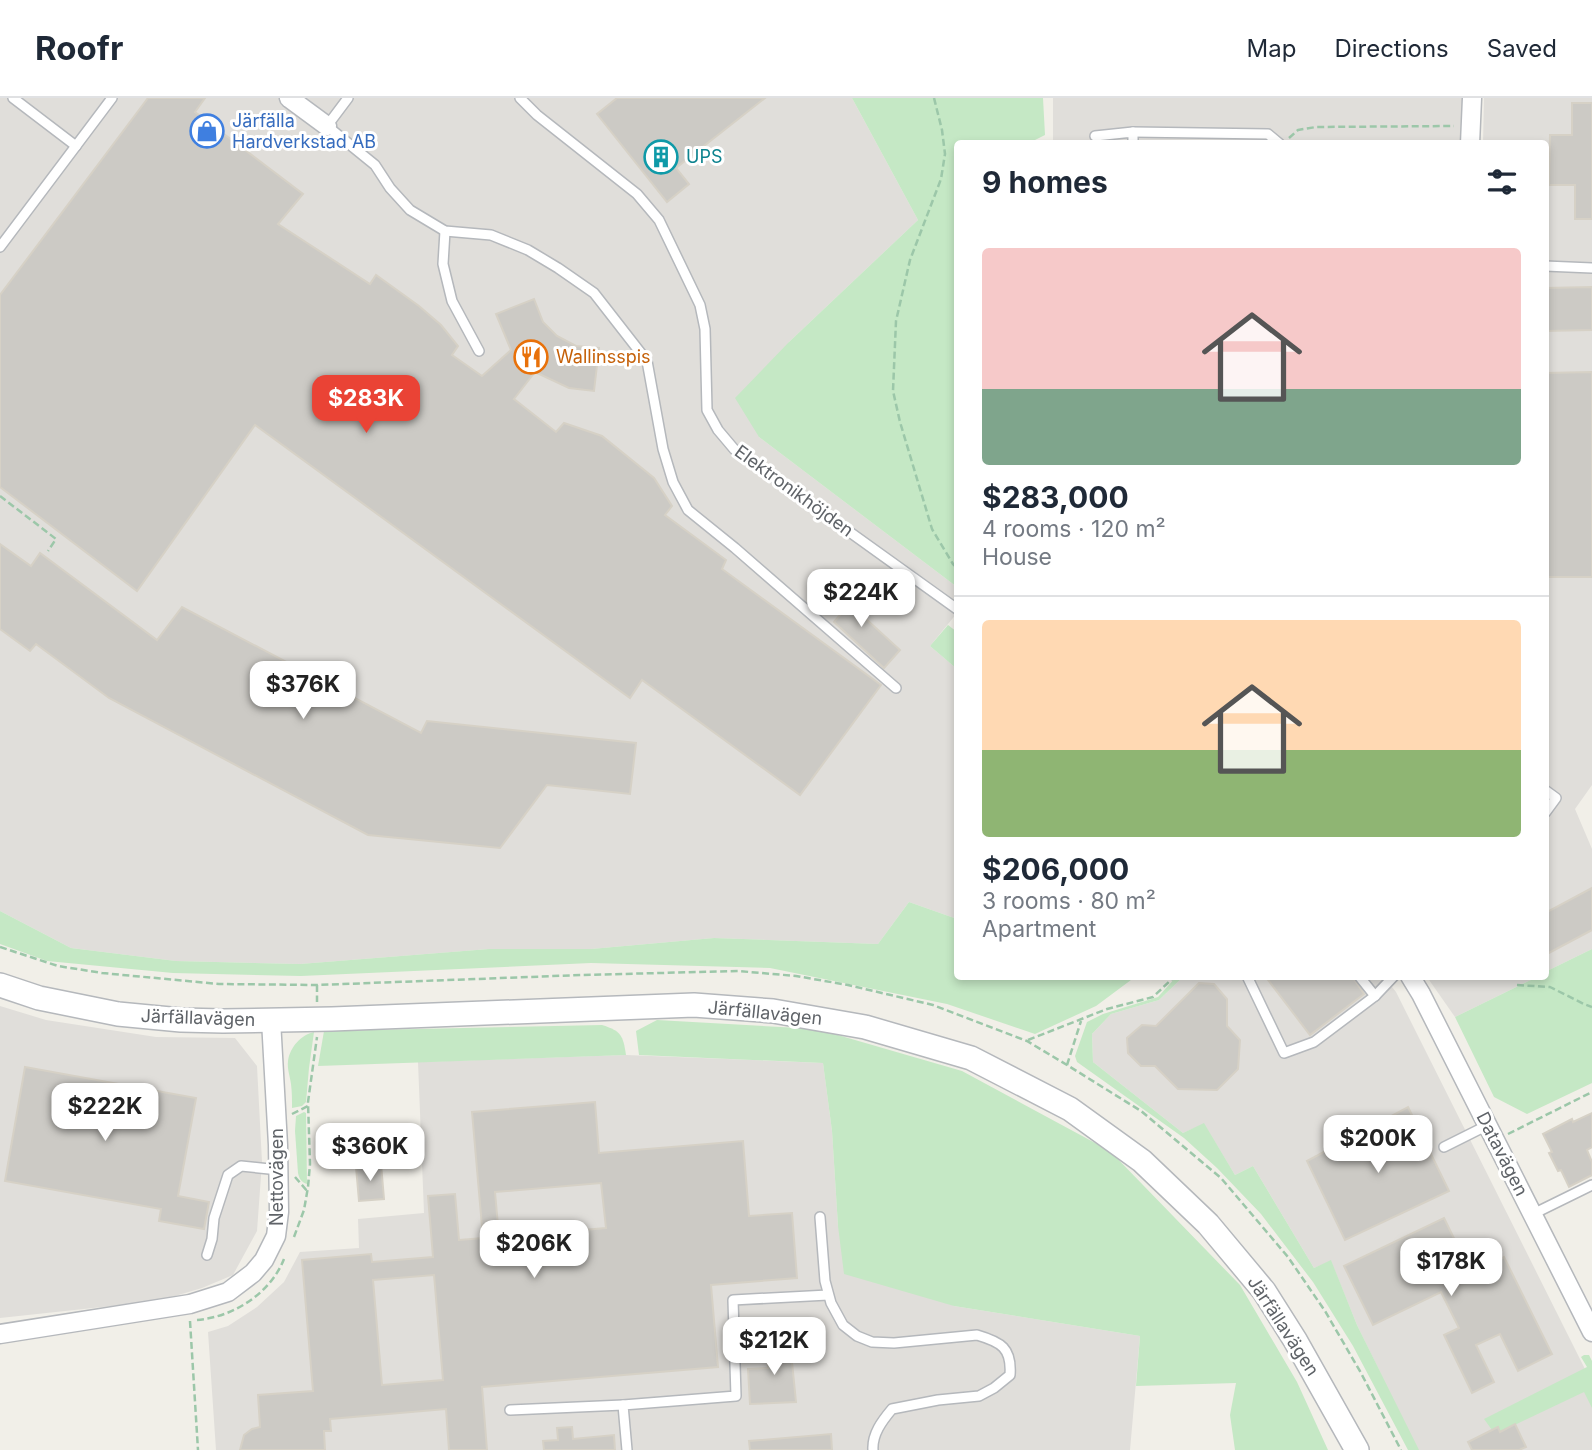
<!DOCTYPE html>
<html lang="en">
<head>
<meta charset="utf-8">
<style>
  body { margin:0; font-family:Inter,sans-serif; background:#f6f6f7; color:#1f2937; height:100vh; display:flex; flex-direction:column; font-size:26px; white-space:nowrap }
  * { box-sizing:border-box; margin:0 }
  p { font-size:23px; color:#747a83 }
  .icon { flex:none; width:38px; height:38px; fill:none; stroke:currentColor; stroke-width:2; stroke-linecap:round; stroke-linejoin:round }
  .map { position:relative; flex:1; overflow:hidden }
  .side { position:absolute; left:954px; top:42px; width:595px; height:840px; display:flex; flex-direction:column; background:#fff; border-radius:7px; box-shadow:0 4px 10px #0003 }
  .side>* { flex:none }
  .price { position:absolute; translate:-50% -60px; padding:0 16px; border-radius:14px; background:#fff; color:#222; font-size:23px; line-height:46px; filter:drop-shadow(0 2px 4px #0008) }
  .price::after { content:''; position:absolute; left:50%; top:42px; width:21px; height:16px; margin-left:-10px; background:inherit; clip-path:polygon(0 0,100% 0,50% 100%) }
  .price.selected { background:#ea4335; color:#fff }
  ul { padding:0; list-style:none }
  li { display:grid; align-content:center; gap:14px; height:371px; padding:0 28px }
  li+li { border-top:2px solid #e0e1e3 }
  li span { display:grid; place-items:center; height:217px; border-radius:7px; color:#555 }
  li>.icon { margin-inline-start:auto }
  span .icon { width:126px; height:126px; fill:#fffc; stroke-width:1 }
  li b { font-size:30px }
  h2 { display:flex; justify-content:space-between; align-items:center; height:84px; padding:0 28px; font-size:30px }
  header { display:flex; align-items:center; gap:42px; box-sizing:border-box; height:98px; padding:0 35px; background:#fff; border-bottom:2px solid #e0e1e3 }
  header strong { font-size:33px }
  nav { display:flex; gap:38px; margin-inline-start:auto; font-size:24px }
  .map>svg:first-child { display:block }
  .industrial { fill:#e0deda }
  .green { fill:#c5e8c5 }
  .building { fill:#cccac5; stroke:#d6d1c6; stroke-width:2; fill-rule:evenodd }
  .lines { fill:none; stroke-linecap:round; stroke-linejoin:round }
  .service-casing { stroke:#b5b8bc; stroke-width:12 }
  .minor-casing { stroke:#b5b8bc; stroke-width:21 }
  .tertiary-casing { stroke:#b5b8bc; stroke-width:26 }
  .path { stroke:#9cc7a9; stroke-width:2.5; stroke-dasharray:7 3.5; stroke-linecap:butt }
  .service { stroke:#fff; stroke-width:9 }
  .minor { stroke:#fff; stroke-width:18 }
  .tertiary { stroke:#fff; stroke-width:23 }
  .labels { text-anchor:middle; stroke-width:6; stroke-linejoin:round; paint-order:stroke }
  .shop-label { font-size:18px; fill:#366cbe; stroke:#fff; text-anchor:start }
  .culture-label { font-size:18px; fill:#0d838f; stroke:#fff; text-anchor:start }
  .food-label { font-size:18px; fill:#c56008; stroke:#fff; text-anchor:start }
  .street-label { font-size:18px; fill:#5f6368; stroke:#fff }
</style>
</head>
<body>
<header>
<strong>Roofr</strong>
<nav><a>Map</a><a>Directions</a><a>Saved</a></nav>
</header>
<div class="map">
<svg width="1592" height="1352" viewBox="0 0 1592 1352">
  <rect width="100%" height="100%" fill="#f1efe8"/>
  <g class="industrial">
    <polygon points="0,0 852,0 918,122 789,244 759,339 957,489 957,515 930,548 957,571 957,821 909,804 878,846 714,840 591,851 489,851 300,866 176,863 71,850 0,813"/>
    <polygon points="1053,0 1463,0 1462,45 1053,45"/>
    <polygon points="1484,0 1592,0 1592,687 1575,711 1592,751 1592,851 1545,874 1545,46 1483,46"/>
    <polygon points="1183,879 1384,879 1396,894 1592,1285 1592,1352 1418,1352 1357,1227 1331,1163 1314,1170 1253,1068 1235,1077 1204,1026 1183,1035 1093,964 1092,936 1111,916 1159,902"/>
    <polygon points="1427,879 1537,879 1455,919"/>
    <polygon points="0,908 46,922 156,939 235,940 257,968 262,1064 257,1133 233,1177 202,1190 158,1203 0,1220"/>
    <polygon points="626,957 823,965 832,1033 838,1128 954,1208 1140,1238 1130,1352 216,1352 208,1234 228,1228 257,1209 284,1184 300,1154 359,1150 358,1121 424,1115 418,964"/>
  </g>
  <g class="green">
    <polygon points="852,0 1043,0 1045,37 1029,45 957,46 957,489 759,339 735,300 789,244 918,122"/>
    <polygon points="948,527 957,534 957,571 930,548"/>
    <polygon points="909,804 957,821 957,878 1135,879 1096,908 1035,936 947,906 770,870 591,865 301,878 173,875 47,863 0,846 0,813 71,850 176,863 300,866 489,851 591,851 714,840 878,846"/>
    <polygon points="1592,851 1592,985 1527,1016 1494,999 1455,919 1537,879 1545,878 1545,874"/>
    <polygon points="1176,879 1183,879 1159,902 1111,916 1092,936 1093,964 1183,1035 1204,1025 1235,1077 1253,1068 1314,1170 1331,1162 1357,1227 1419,1352 1408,1352 1353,1248 1313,1184 1261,1116 1217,1070 1184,1040 1077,964 1075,958 1087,924 1103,916 1158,899"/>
    <polygon points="657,922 817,931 962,973 1110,1053 1240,1187 1297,1284 1328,1352 1235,1352 1230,1317 1236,1285 1136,1288 1140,1238 954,1208 844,1176 838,1128 832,1033 823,965 639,957 636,933"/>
    <path d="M602,927C621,933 623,937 626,957L318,968L324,933Z"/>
    <path d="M314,934L309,970L306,1004L302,1008L292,1010C292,1002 292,994 291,986C290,978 287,971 288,963C290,949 301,937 314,934Z"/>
    <path d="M304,1014L306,1015L307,1086C301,1084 299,1080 298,1075L295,1033L296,1018Z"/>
    <polygon points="1584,1257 1589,1257 1592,1263 1592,1310 1584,1294 1500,1334 1497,1329 1492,1332 1484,1321 1587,1269 1581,1259"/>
  </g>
  <g class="building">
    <polygon points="148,0 205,0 195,14 303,96 278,126 370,186 376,177 419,208 441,227 458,248 452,257 482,278 511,252 496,216 534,201 543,224 557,238 576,248 599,250 594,293 569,290 535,274 514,301 556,334 564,325 602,338 654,380 672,408 665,417 726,462 722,471 881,587 800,697 642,582 630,600 255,327 137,493 0,389 0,197"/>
    <polygon points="617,0 765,0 676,70 689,86 667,104 597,16"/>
    <polygon points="1572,5 1592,5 1592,121 1575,121 1575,87 1549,87 1550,37 1572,37"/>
    <polygon points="1592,189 1592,232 1545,233 1545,190"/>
    <polygon points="1592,274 1592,479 1545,479 1545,275"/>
    <polygon points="0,446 31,468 40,455 157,542 182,509 421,635 427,623 636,645 630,696 547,687 500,750 368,737 109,600 36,546 30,553 0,531"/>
    <polygon points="831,489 900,552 884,570 834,524 840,517 821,500"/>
    <polygon points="1592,790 1592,832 1545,857 1545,815"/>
    <polygon points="1265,878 1352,878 1364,896 1310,937"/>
    <polygon points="1199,885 1214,886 1227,901 1227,928 1240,942 1238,971 1217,992 1178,991 1155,968 1141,968 1128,955 1127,940 1142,927 1156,928"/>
    <polygon points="25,969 196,1000 178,1098 209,1104 204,1131 159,1123 161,1111 5,1083"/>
    <path d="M595,1004L599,1055L743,1043L749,1118L792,1115L797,1180L711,1187L718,1269L482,1289L487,1352H449L446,1311L330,1321L331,1333H324L325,1352H240L244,1337L252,1331L260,1329L258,1297L313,1293L302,1162L371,1156L372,1164L433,1159L428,1098L455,1096L459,1142L483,1140L472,1014ZM601,1085L606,1130L499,1139L495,1094ZM434,1177L443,1282L382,1287L373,1182Z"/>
    <polygon points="1408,1009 1449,1093 1345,1142 1307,1063"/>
    <polygon points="1592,1015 1592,1049 1587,1052 1592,1064 1592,1077 1569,1089 1561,1072 1558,1073 1549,1055 1552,1054 1543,1036 1572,1021 1573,1024"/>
    <polygon points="381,1066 384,1101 359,1103 356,1069"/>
    <polygon points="1444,1120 1471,1175 1504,1159 1552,1256 1518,1273 1500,1236 1476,1247 1494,1284 1472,1295 1444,1237 1459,1230 1441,1194 1373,1227 1344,1168"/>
    <polygon points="790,1244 796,1304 750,1306 748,1271 768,1270 766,1246"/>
    <polygon points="1515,1326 1526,1349 1519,1352 1472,1352 1468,1344 1498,1329 1500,1334"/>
    <polygon points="572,1329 573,1341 614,1337 615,1352 544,1352 543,1343 558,1342 557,1330"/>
    <polygon points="831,1336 832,1352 750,1352 749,1343"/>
  </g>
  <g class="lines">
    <defs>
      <g id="service">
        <polyline points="13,0 76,48"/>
        <polyline points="348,0 327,28 375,67 390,90 410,112 445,133 491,137 528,152 558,170 594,195 647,263 663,351 673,384 688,412 735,450 896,590"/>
        <polyline points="520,0 537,17 637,96 659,122 700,207 705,231 707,312 718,332 734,351 957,511"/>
        <polyline points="1133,34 1268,36 1280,46"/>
        <polyline points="1095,38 1133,34 1133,46"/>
        <polyline points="445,133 443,166 452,203 479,253"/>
        <polyline points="0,149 112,0"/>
        <polyline points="1545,168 1592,170"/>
        <polyline points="1545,692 1556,700 1545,715"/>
        <polyline points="1247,878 1284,955 1314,944 1375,898 1394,878"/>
        <polyline points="1359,878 1375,898"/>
        <polyline points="1444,1049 1488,1027"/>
        <polyline points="1533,1116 1592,1087"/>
        <path d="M820,1119L825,1183L831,1205L843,1227L857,1238L872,1244L894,1245L977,1237C1001,1244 1012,1250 1010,1277L994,1290L979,1298L938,1302L892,1311C882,1323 872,1336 873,1352"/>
        <polyline points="207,1157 212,1141 214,1120 228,1077 241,1068 279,1072"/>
        <polyline points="510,1312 623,1307"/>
        <polyline points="627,1352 623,1307 736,1298 733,1202 828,1197"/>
      </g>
      <g id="minor">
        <polyline points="289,0 327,28"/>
        <polyline points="1470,46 1472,0"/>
        <polyline points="1410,878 1421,896 1592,1234"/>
        <polyline points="0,1236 190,1206 228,1194 253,1175 264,1162 276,1138 279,1114 278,1047 271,922"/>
      </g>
      <polyline id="tertiary" points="0,887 39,900 118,916 181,922 223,923 332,921 694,907 773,913 865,929 971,960 1070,1011 1142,1063 1208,1126 1264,1193 1295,1242 1357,1352"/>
    </defs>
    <use href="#service" class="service-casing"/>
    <use href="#minor" class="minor-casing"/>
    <use href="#tertiary" class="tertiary-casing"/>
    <g class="path">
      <polyline points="934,0 942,32 945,56 941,81 910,162 896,223 893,293 900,324 932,431 953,466 957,470"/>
      <polyline points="1289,40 1298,32 1316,29 1454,28"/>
      <polyline points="0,398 56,441 48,453"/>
      <polyline points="0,849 58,868 102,875 219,886 317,887 582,877 738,873 796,878 848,887 933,907 1027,943 1067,967 1141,1013 1221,1080 1288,1159 1325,1213 1361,1275 1401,1352"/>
      <polyline points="317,887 317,904"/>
      <polyline points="1517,887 1550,889 1584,906 1592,909"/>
      <polyline points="1028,942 1107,911 1153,899 1172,881 1173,878"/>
      <polyline points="1067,967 1081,923"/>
      <polyline points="292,1016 308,1008"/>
      <polyline points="1508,1036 1592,994"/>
      <polyline points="295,1079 308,1094"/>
      <polyline points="294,1139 304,1112 308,1089 310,1066 308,1004 317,939"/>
      <path d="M197,1222C233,1219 270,1196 284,1161"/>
      <polyline points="190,1223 198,1352"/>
    </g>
    <use href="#service" class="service"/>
    <use href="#minor" class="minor"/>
    <use href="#tertiary" class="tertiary"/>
  </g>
  <defs>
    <symbol id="shop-ring" viewBox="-11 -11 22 22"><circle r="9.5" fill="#fff" stroke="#3f7fe0" stroke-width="1.5"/><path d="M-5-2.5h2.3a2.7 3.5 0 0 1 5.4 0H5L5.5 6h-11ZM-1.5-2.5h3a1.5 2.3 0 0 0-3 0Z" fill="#3f7fe0"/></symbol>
    <symbol id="building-ring" viewBox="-11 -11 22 22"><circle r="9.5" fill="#fff" stroke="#0f9aa8" stroke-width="1.5"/><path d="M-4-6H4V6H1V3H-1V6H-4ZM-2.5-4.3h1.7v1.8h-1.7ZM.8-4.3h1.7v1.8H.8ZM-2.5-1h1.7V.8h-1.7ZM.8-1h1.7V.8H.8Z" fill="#0f9aa8"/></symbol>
    <symbol id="restaurant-ring" viewBox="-11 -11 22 22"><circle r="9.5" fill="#fff" stroke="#e8710a" stroke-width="1.5"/><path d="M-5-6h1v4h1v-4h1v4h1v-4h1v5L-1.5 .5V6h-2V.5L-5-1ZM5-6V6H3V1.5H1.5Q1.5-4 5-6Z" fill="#e8710a"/></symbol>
  </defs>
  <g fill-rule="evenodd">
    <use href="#shop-ring" x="188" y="14" width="38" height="38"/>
    <use href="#building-ring" x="642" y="40" width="38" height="38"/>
    <use href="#restaurant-ring" x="512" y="240" width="38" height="38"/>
  </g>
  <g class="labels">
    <g class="shop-label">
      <text x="232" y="29">Järfälla<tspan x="232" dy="21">Hardverkstad AB</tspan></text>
    </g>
    <g class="culture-label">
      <text x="686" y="65">UPS</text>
    </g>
    <g class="food-label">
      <text x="556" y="265">Wallinsspis</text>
    </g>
    <g class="street-label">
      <text transform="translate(794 393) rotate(36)" y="6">Elektronikhöjden</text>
      <text transform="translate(765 915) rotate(6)" y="6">Järfällavägen</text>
      <text transform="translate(198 920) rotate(2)" y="6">Järfällavägen</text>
      <text transform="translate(1502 1056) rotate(63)" y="6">Datavägen</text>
      <text transform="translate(277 1079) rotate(-90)" y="6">Nettovägen</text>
      <text transform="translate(1283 1228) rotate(57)" y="6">Järfällavägen</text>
    </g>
  </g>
</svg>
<b class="price selected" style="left:366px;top:337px">$283K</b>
<b class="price" style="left:861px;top:531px">$224K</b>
<b class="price" style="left:303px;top:623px">$376K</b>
<b class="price" style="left:105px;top:1045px">$222K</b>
<b class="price" style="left:1378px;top:1077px">$200K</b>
<b class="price" style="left:370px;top:1085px">$360K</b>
<b class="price" style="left:534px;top:1182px">$206K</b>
<b class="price" style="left:1451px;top:1200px">$178K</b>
<b class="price" style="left:774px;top:1279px">$212K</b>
<section class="side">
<h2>9 homes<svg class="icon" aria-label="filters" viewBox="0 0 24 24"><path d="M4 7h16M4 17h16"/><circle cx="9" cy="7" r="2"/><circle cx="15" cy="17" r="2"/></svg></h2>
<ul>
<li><span style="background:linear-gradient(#f6c9c9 65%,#7fa58c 0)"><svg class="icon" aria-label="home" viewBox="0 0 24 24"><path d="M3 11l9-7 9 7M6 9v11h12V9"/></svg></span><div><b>$283,000</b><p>4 rooms · 120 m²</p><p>House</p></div></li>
<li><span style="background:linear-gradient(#ffd9b3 60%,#8fb573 0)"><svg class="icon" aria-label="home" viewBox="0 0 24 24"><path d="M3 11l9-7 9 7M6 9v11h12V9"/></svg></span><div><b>$206,000</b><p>3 rooms · 80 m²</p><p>Apartment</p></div></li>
</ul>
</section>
</div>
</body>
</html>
